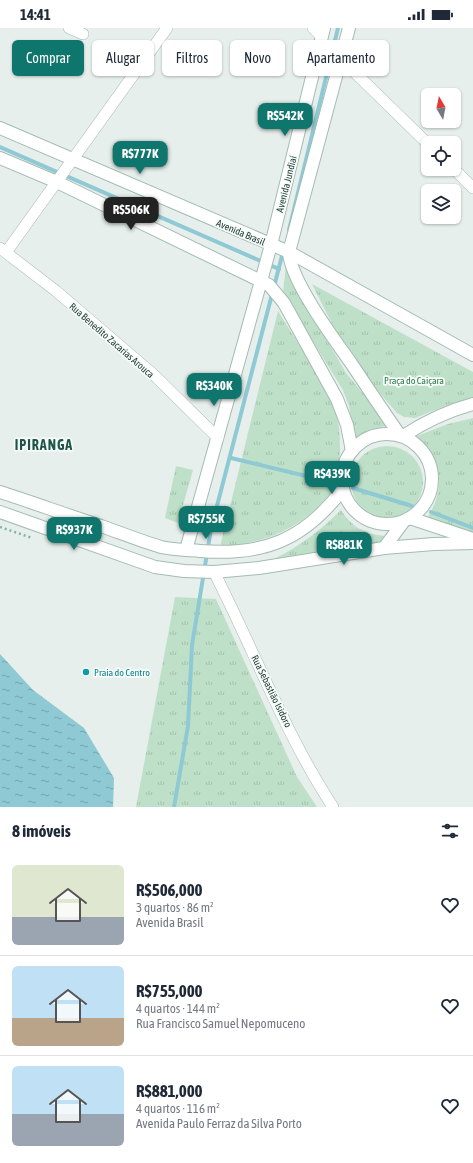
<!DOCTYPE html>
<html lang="pt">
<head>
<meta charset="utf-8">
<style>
  body { margin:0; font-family:"Asap Condensed",sans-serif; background:#f2f2f3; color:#1f2937; height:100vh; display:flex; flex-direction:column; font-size:15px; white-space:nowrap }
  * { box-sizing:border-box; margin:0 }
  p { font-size:13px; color:#747a83 }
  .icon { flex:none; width:22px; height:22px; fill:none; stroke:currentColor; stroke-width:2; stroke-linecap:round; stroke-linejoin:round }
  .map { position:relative; height:779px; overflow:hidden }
  .sheet { display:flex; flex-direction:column; background:#fff; flex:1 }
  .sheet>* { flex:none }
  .hud { position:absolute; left:12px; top:12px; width:449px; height:36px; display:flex; gap:8px }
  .needle { width:26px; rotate:350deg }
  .tools { position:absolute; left:421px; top:60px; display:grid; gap:8px }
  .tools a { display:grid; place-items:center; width:40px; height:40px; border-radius:6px; background:#fff; box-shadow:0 1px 3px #0004; font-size:20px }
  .price { position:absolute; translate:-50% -34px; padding:0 9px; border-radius:8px; background:#0f766e; color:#fff; font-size:13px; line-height:26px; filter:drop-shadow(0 1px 2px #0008) }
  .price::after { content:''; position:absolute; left:50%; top:24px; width:12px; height:9px; margin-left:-6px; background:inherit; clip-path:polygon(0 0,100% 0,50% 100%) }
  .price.current { background:#222; color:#fff }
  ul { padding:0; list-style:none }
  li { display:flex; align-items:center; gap:12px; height:100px; padding:0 12px }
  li+li { border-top:1px solid #e0e1e3 }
  li span { display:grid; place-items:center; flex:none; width:112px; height:80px; border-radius:6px; color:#555 }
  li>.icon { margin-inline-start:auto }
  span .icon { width:48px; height:48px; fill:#fffc; stroke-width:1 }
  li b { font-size:17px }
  h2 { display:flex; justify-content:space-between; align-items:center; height:48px; padding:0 12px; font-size:17px }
  .pill { padding:0 14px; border-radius:6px; background:#fff; box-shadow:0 1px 3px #0004; font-size:14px; line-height:36px }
  .pill.current { background:#0f766e; color:#fff }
  .status { display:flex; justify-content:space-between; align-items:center; height:28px; padding:0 20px; background:#fff; direction:ltr }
  .status svg { height:11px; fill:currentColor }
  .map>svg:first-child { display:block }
  .park { fill:url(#park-tufts) }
  .water { fill:url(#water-ripples) }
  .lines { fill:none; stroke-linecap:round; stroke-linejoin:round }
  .stream { stroke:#8ec9d4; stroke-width:4 }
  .street-casing { stroke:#a8b8b2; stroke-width:12 }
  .secondary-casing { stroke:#a4bbb3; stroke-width:14 }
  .path { stroke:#86b3a5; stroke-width:2.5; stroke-dasharray:2 3; stroke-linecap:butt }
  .street { stroke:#fff; stroke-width:11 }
  .secondary { stroke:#fff; stroke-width:12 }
  .culture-dot { fill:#0f9aa8; stroke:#f7fbf9; stroke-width:1.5 }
  .labels { text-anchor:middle; stroke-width:3.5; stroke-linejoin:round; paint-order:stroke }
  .street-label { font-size:10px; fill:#24423a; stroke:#f7fbf9 }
  .park-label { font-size:10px; fill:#2d7a4b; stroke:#f7fbf9 }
  .culture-label { font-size:10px; fill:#0d838f; stroke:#f7fbf9; text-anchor:start }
  .district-label { font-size:14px; font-weight:bold; letter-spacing:1px; fill:#1f5548; stroke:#f7fbf9 }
</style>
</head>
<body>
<div class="status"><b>14:41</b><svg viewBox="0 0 49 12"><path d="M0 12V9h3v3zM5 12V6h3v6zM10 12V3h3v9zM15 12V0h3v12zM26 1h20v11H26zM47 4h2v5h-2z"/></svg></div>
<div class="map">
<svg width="473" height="779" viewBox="0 0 473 779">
  <defs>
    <pattern id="park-tufts" width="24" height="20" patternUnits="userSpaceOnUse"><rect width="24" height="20" fill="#bfe0c8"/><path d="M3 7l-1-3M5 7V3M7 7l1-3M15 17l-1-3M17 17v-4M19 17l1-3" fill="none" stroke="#a4c1ad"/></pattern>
    <pattern id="water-ripples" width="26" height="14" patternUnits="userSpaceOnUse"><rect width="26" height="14" fill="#8ec9d4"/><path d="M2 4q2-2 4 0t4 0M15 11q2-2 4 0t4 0" fill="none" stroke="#74a5ad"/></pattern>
  </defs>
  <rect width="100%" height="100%" fill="#e6efeb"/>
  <g class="park">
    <polygon points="286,236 293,253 346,345 389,397 367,403 354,412 349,378 343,362 283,265"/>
    <polygon points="312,256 473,344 473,370 450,376 415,390 404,389 397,385 364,347 336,304"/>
    <path d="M278,283C295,312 325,352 335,383C340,396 340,409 340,423C339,436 337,452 331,464C327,472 317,480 310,486C283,508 254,516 220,519Z"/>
    <path d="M473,390V506L427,490C446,462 442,431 417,408L448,396Z"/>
    <circle cx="387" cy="454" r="36"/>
    <polygon points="176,438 193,442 178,495 165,490"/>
    <path d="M341,482C351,499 366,507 386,508L384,512L378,515L274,531C300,518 320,503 341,482Z"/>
    <polygon points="175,569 216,571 297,749 317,779 136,779"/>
  </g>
  <polygon class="water" points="0,626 33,662 84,700 114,750 113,779 0,779"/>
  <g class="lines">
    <g class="stream">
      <polyline points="0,119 279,241"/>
      <polyline points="289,202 338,0"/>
      <polyline points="231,430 331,454"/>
      <polyline points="353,460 412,478"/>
      <polyline points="431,484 473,500"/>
      <polyline points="174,779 188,698 192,617 211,501 283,224"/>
    </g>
    <defs>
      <g id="street">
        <polyline points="69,0 83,6"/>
        <polyline points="313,0 322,9"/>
        <polyline points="341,31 428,116"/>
        <polyline points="454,141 473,160"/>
        <polyline points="0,220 56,263 154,347 218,410"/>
        <polyline points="7,223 167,0"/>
        <path d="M214,544C254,622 285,706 333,779"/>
      </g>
      <g id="secondary">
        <path d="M349,0L289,224C290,252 334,311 351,335C367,359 383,383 399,406"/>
        <polyline points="0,100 289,224 473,327"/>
        <polyline points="0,130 57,154 269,257 284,275 337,371 347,397 352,423"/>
        <circle cx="387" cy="451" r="45"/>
        <path d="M403,408C426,393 447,383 473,376"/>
        <path d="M0,464C34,475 67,487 101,498C121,505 141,513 161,519C174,522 188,522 200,523C264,528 304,512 343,461"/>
        <polyline points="0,484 155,539 184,543 214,544 259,540 384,520 434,516 473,515"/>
        <polyline points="410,490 473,511"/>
        <polyline points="384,520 404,493"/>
        <polyline points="186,522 271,217 324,0"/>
      </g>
    </defs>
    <use href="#street" class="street-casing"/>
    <use href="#secondary" class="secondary-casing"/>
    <polyline class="path" points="0,499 32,510"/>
    <use href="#street" class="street"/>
    <use href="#secondary" class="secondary"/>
  </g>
  <circle class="culture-dot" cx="86" cy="644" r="4"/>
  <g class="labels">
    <g class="street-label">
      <text transform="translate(286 156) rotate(-76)" y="4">Avenida Jundiaí</text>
      <text transform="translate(241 204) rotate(23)" y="4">Avenida Brasil</text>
      <text transform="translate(112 312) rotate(41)" y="4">Rua Benedito Zacarias Arouca</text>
      <text transform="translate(272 663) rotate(64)" y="4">Rua Sebastião Isidoro</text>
    </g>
    <g class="park-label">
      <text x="414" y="356">Praça do Caiçara</text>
    </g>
    <g class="culture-label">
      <text x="94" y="648">Praia do Centro</text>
    </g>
    <g class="district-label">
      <text x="44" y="422">IPIRANGA</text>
    </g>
  </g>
</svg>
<div class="tools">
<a><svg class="needle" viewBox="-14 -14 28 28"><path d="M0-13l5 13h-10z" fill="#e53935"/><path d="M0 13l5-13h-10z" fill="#747a83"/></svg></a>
<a><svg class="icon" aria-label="locate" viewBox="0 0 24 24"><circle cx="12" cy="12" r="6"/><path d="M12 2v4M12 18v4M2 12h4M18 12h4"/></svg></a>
<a><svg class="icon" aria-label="layers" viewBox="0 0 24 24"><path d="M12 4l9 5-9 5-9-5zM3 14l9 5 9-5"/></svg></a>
</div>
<b class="price" style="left:285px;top:109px">R$542K</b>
<b class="price" style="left:140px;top:147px">R$777K</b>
<b class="price current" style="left:131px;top:203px">R$506K</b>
<b class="price" style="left:214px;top:379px">R$340K</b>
<b class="price" style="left:332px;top:467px">R$439K</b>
<b class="price" style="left:206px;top:512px">R$755K</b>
<b class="price" style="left:74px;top:523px">R$937K</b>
<b class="price" style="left:344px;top:538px">R$881K</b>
<div class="hud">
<a class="pill current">Comprar</a>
<a class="pill">Alugar</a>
<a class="pill">Filtros</a>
<a class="pill">Novo</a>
<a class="pill">Apartamento</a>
</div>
</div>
<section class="sheet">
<h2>8 imóveis<svg class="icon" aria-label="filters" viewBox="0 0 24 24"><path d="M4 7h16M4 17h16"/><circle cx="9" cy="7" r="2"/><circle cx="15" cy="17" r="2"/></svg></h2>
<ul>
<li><span style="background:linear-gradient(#dfe7d0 65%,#9aa5b1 0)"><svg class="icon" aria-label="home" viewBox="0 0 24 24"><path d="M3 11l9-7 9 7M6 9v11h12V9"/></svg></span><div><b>R$506,000</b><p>3 quartos · 86 m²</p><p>Avenida Brasil</p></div><svg class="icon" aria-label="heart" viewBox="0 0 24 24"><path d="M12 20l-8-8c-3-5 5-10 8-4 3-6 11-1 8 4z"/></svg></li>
<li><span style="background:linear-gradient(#bfe0f5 65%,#b9a48a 0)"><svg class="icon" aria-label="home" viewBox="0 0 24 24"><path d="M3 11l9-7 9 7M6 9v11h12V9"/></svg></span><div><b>R$755,000</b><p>4 quartos · 144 m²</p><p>Rua Francisco Samuel Nepomuceno</p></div><svg class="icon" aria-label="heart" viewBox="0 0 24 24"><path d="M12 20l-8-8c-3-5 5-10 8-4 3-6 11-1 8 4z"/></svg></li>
<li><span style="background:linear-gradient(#bfe0f5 60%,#9aa5b1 0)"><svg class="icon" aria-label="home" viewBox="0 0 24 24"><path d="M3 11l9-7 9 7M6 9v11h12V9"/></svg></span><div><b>R$881,000</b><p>4 quartos · 116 m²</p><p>Avenida Paulo Ferraz da Silva Porto</p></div><svg class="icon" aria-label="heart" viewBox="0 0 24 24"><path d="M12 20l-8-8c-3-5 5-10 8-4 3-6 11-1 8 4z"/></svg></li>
</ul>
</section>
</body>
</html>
